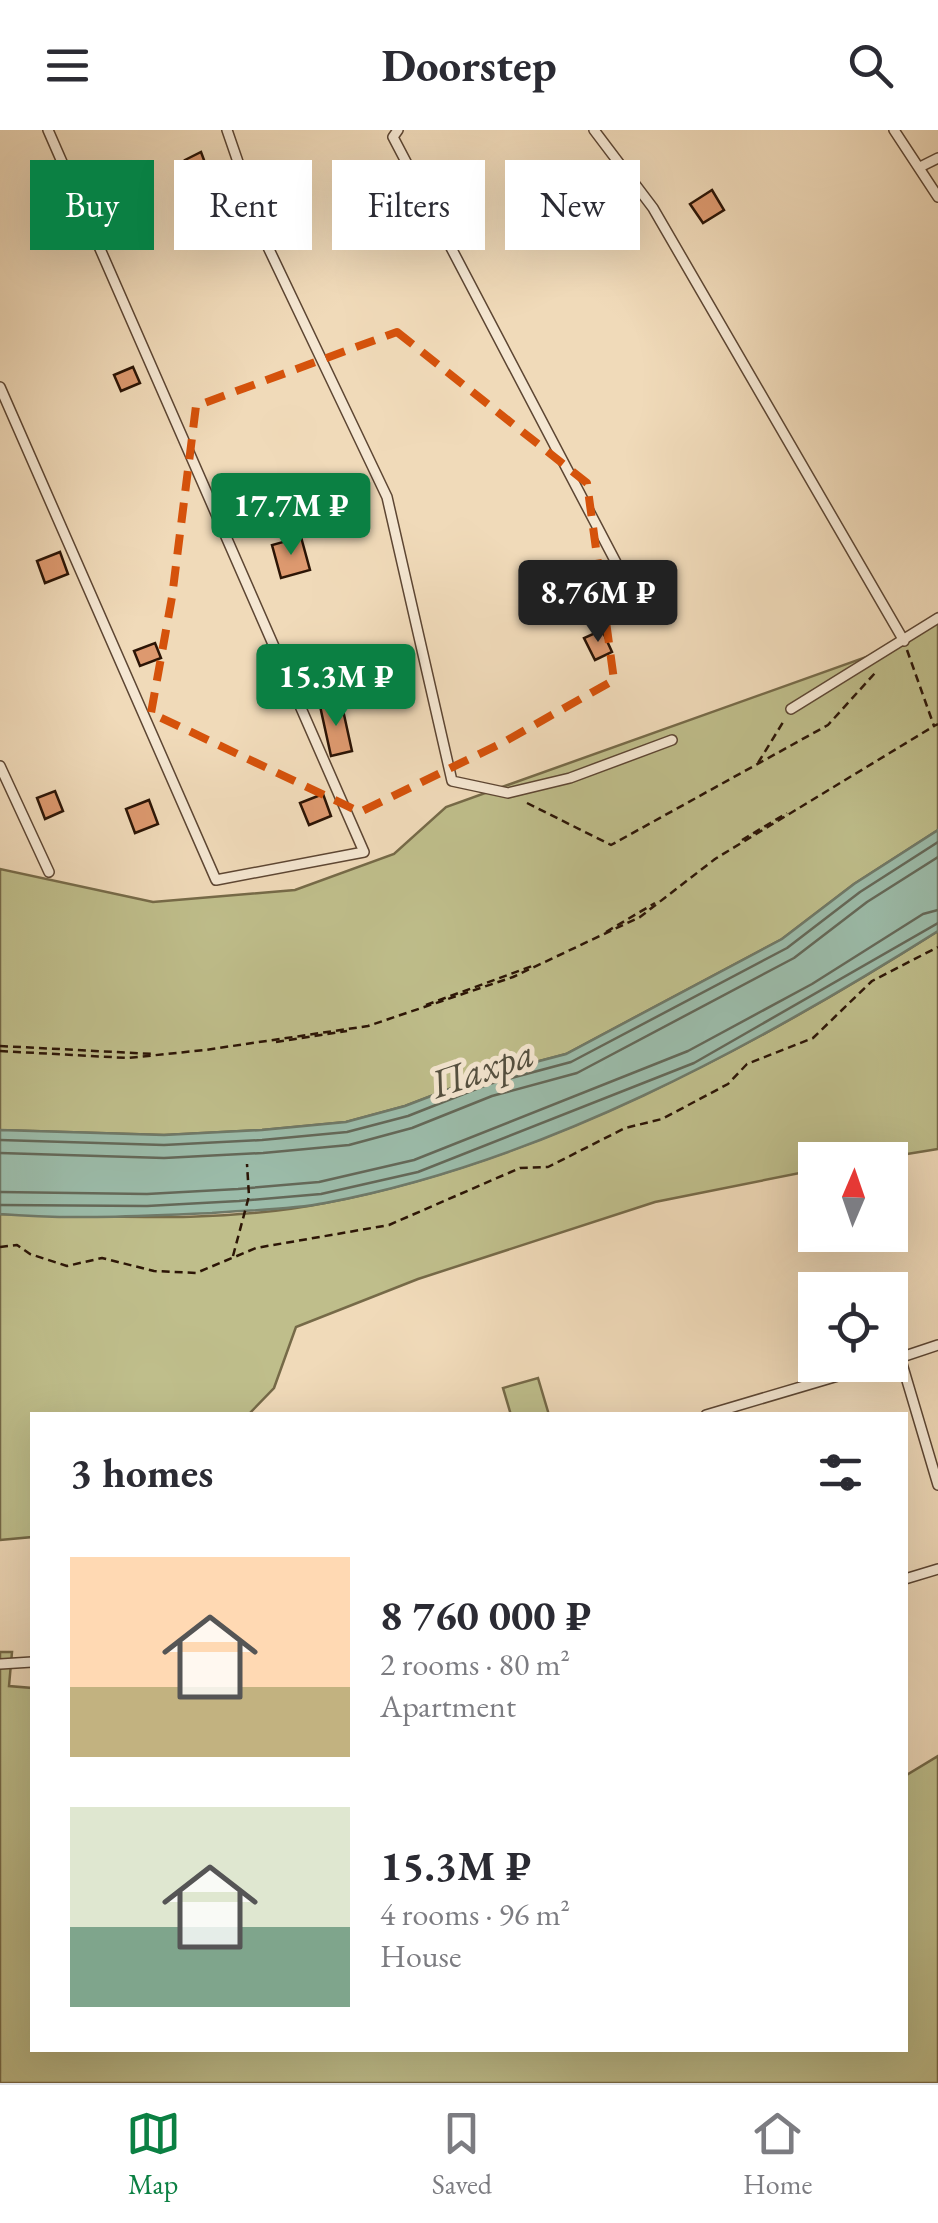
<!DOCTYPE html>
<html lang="en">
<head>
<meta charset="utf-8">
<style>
  body { margin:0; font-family:"EB Garamond",serif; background:#f2f2f3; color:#2b2b33; height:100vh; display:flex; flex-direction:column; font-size:38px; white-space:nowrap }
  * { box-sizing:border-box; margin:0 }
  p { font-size:32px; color:#7c7c81 }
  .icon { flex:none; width:55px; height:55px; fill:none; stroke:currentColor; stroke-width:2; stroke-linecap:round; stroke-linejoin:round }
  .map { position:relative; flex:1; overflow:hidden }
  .side { position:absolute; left:30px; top:1282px; width:878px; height:640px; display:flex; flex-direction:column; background:#fff; border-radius:0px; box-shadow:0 10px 40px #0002 }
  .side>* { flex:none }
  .hud { position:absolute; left:30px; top:30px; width:880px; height:90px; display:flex; gap:20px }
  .needle { width:65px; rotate:2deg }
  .buttons { position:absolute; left:798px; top:1012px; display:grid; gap:20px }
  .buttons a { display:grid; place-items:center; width:110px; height:110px; border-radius:0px; background:#fff; box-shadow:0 10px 40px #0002; font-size:50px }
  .price { position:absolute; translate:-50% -85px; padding:0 22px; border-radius:10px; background:#0b8043; color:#fff; font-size:32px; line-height:65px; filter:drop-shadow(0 2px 5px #0008) }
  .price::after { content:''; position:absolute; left:50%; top:60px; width:30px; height:22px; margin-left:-15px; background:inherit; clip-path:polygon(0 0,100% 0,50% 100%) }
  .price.selected { background:#222; color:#fff }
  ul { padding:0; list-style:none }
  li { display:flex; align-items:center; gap:30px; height:250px; padding:0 40px }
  li span { display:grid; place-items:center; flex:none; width:280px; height:200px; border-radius:0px; color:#555 }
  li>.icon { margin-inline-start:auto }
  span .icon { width:120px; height:120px; fill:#fffc; stroke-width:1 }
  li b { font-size:42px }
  h2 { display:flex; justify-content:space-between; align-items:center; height:120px; padding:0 40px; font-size:42px }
  .chip { padding:0 35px; border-radius:0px; background:#fff; box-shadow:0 10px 40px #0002; font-size:35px; line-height:90px }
  .chip.selected { background:#0b8043; color:#fff }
  header { display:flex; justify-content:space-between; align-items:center; height:130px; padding:0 40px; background:#fff; font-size:45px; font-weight:700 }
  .dock { display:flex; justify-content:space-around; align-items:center; height:140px; border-top:2px solid #e1e1e2; background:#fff; font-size:28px; color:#7c7c81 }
  .dock a { display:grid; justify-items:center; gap:5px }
  .dock .selected { color:#0b8043 }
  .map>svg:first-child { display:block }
  .green { fill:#bfbe8b; stroke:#766a48; stroke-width:2.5 }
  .water { fill:#9bbba9; stroke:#6f7968; stroke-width:2.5 }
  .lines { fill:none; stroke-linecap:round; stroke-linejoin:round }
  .shore { stroke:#646858; stroke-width:2.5 }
  .building { fill:#dd996f; stroke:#2c1506; stroke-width:2.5 }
  .service-casing { stroke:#5d4633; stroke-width:12 }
  .path { stroke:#2c1506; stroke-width:2.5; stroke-dasharray:8 5; stroke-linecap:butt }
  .service { stroke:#f5e7d2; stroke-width:9 }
  .marked { fill:none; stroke:#d5520b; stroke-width:8; stroke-dasharray:20 12; stroke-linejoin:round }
  .labels { text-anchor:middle; stroke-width:10; stroke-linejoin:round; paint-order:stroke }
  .water-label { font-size:40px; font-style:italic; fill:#534f3f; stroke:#f5e7d2 }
</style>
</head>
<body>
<header><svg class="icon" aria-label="menu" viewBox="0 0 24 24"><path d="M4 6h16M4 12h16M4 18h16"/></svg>Doorstep<svg class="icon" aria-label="search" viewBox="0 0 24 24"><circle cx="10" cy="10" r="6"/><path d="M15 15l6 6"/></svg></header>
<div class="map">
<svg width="938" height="1953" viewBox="0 0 938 1953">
  <rect width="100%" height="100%" fill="#f0dab9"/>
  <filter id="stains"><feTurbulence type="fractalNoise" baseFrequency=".002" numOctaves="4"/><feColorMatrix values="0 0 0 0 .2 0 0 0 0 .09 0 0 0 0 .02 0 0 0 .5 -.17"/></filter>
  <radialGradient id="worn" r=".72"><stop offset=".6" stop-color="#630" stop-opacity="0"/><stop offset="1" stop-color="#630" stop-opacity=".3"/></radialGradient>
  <g class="green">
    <polygon points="938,483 938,700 854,754 782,809 566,924 486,945 405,976 346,992 262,1000 164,1005 0,1000 0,739 153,772 295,760 394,724 446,677 886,520"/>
    <path d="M938,801V1019L870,1030H815V1040L655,1072L418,1149L296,1197L274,1258L248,1285H32V1407L0,1410V1084C106,1086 220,1094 325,1073C540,1032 755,917 938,801Z"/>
    <polygon points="538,1248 549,1285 511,1285 503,1258"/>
    <polygon points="0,1522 12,1522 9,1556 32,1558 32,1920 905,1920 905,1646 938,1626 938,1953 0,1953"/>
  </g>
  <path class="water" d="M938,700V801C752,918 543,1032 325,1073C289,1080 249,1080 212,1083C142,1086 70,1090 0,1084V1000L164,1005L262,1000L346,992L405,976L486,945L566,924L782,809L854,754Z"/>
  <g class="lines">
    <g class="shore">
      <polyline points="0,1010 164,1015 262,1010 347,1002 408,986 489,954 571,932 787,818 860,762 938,712"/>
      <polyline points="0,1023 164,1028 263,1023 349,1015 412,998 492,966 577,943 794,828 867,772 938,727"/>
      <polyline points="0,1062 147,1064 238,1059 319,1052 414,1030 688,921 812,854 923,784 938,780"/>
      <polyline points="0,1075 147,1076 239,1071 321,1064 418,1042 694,933 938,793"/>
    </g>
  </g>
  <g class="building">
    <polygon points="201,22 218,68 198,75 191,56 196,54 185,30"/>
    <polygon points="712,60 724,80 703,93 690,74"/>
    <polygon points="133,237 140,253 121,261 114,245"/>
    <polygon points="301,407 310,440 281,448 272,415"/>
    <polygon points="60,422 68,444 45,453 37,431"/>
    <polygon points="602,500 612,522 595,530 584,508"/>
    <polygon points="155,513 161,528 140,536 134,521"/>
    <polygon points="341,571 352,621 331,626 320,576"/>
    <polygon points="55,661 63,681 45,689 37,668"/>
    <polygon points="323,664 331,686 309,695 300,673"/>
    <polygon points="149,670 158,694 135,703 126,679"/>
  </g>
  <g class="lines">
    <defs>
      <g id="service">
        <polyline points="227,0 266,113 387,367 452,651 508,663 570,648 672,610"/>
        <polyline points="398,0 393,7 643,484"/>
        <polyline points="594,0 653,78 904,511"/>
        <polyline points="894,0 938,67"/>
        <polyline points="920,37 938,28"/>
        <polyline points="0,257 216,750 364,722 48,0"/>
        <polyline points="791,579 938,488"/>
        <polyline points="0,636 49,742"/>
        <polyline points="900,1227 938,1355"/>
        <polyline points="890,1231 938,1215"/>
        <polyline points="706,1285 875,1235"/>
        <polyline points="905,1449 938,1439"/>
        <polyline points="0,1534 32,1532"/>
      </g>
    </defs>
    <use href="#service" class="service-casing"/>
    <g class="path">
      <polyline points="907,520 934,596 938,594"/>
      <polyline points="758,633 785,589"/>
      <polyline points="527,673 611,715 828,595 875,543"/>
      <polyline points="742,710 787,683"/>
      <polyline points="606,802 655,773"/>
      <polyline points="426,875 535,835"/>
      <polyline points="276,912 347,901"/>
      <polyline points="0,916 154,924"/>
      <polyline points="0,921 128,928 205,920 368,896 513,847 640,787 715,729 934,596"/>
      <polyline points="0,1117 17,1115 30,1124 67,1136 102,1128 154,1141 196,1143 256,1118 389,1095 520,1038 548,1037 625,998 662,989 728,954 747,934 813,908 872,851 938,817"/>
      <polyline points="233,1126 249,1066 247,1034"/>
    </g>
    <use href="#service" class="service"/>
  </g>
  <path class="marked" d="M397,202L587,353L614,550L504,612L360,682L151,583L172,467L196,276Z"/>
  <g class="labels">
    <g class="water-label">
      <text transform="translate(482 938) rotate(-19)" y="14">Пахра</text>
    </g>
  </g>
  <rect width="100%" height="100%" filter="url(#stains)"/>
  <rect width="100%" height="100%" fill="url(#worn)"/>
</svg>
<div class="buttons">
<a><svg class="needle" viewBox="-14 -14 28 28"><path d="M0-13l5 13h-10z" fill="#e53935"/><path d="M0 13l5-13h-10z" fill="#7c7c81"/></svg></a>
<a><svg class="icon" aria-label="locate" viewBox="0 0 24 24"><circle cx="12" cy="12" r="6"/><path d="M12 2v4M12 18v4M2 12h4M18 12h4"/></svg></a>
</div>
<b class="price" style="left:291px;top:428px">17.7M ₽</b>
<b class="price selected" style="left:598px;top:515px">8.76M ₽</b>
<b class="price" style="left:336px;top:599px">15.3M ₽</b>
<div class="hud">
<a class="chip selected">Buy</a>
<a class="chip">Rent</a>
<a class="chip">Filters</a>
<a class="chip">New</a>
</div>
<section class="side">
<h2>3 homes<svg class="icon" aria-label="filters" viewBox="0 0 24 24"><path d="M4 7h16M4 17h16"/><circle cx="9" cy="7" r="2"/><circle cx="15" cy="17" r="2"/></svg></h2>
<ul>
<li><span style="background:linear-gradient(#ffd9b3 65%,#c2b280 0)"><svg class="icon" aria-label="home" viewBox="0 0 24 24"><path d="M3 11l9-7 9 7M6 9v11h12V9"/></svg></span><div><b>8 760 000 ₽</b><p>2 rooms · 80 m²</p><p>Apartment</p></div></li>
<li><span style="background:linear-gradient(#dfe7d0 60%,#7fa58c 0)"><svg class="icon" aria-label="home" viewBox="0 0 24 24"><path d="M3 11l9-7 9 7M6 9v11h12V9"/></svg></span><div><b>15.3M ₽</b><p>4 rooms · 96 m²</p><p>House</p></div></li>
</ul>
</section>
</div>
<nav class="dock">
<a class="selected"><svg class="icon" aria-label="map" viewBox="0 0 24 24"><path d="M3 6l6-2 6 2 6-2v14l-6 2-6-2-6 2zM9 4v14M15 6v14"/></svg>Map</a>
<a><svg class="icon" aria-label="saved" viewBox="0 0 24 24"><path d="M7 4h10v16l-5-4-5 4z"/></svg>Saved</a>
<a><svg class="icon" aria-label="home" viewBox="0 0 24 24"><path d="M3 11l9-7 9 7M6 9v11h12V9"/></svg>Home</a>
</nav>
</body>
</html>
